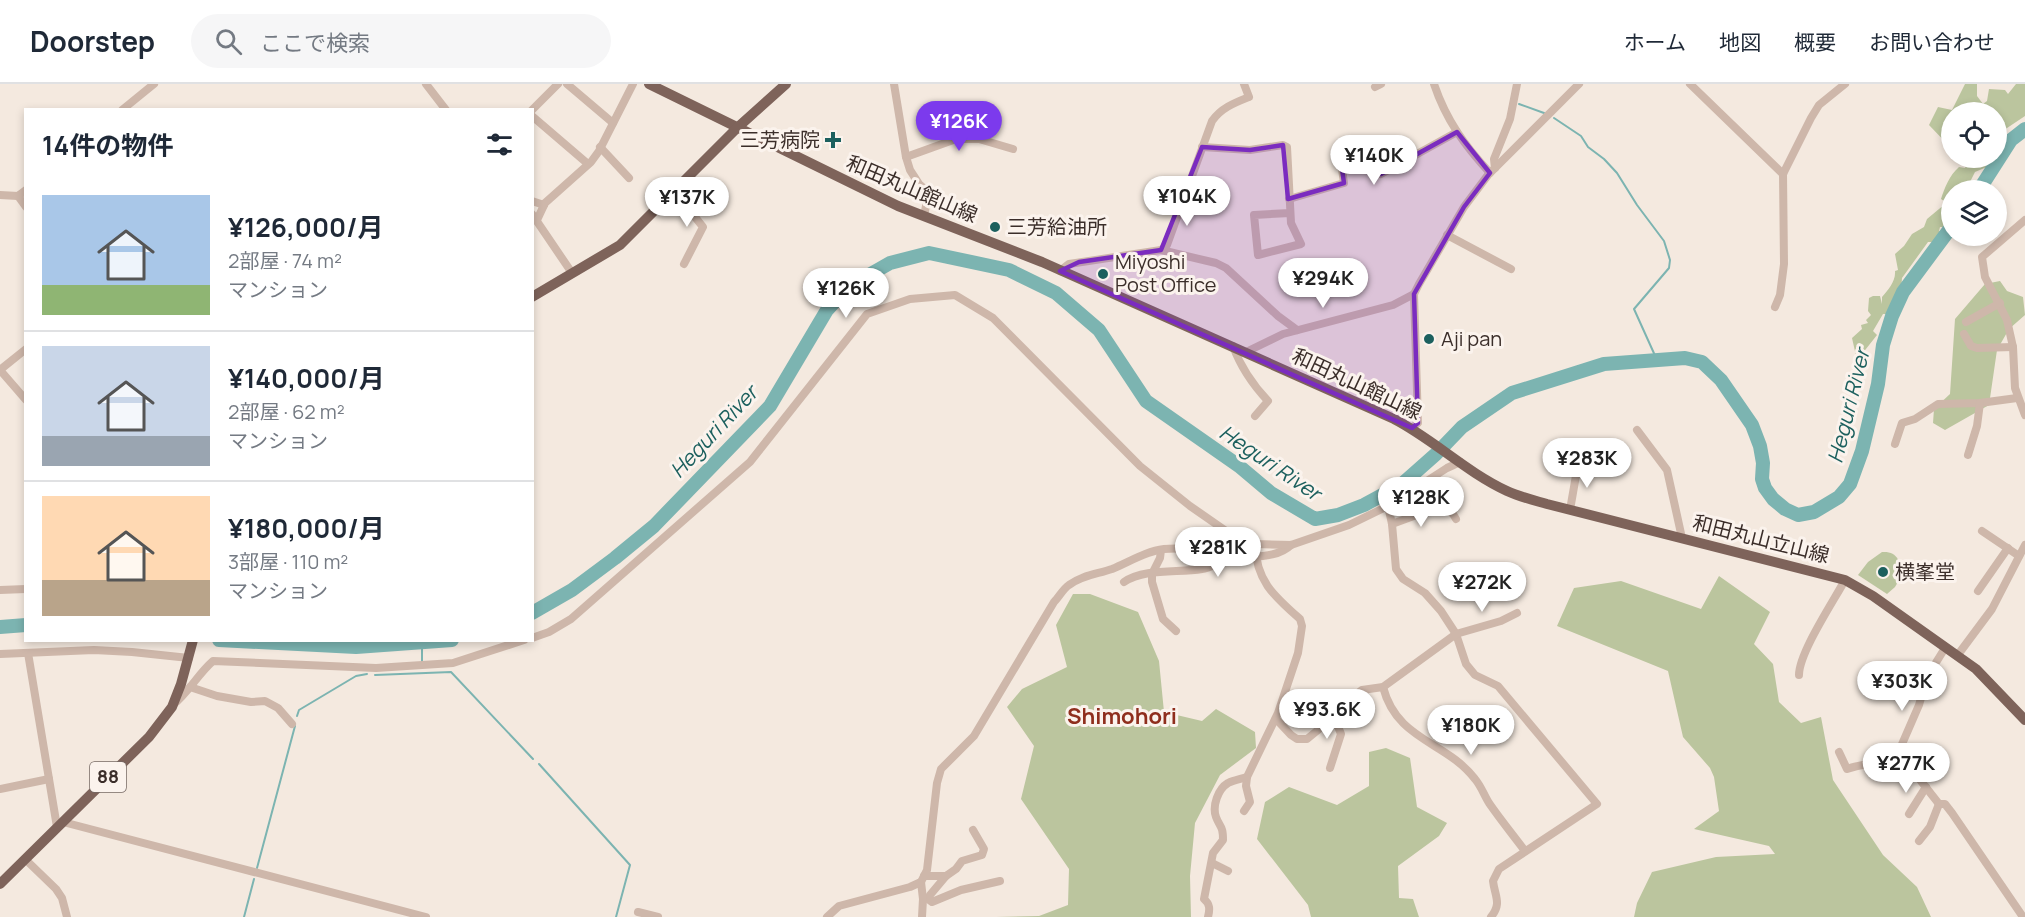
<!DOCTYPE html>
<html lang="ja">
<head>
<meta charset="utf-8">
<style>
  body { margin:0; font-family:Manrope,"Noto Sans JP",sans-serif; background:#f6f6f7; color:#1f2937; height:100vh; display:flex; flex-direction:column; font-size:22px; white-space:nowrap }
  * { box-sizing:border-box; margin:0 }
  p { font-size:20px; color:#747a83 }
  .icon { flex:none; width:33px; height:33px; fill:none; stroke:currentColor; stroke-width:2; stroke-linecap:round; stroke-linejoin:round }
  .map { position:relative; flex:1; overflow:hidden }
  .drawer { position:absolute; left:24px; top:24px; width:510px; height:534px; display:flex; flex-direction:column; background:#fff; border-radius:0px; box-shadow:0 3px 9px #0003 }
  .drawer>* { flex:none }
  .buttons { position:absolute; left:1941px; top:18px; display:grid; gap:12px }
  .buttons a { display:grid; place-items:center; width:66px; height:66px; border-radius:50%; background:#fff; box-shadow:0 3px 9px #0003; font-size:30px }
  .price { position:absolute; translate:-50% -51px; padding:0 14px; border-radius:21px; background:#fff; color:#222; font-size:20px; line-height:39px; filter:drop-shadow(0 2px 3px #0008) }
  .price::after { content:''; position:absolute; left:50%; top:36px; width:18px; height:14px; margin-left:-9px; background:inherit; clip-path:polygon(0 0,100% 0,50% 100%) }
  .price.selected { background:#7c3aed; color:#fff }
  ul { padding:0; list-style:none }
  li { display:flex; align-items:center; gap:18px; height:150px; padding:0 18px }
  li+li { border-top:2px solid #e0e1e3 }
  li span { display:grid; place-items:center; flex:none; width:168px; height:120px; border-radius:0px; color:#555 }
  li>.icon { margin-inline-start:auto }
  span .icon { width:72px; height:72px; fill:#fffc; stroke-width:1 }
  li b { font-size:26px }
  h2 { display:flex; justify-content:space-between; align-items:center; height:72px; padding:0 18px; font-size:26px }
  header { display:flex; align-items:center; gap:36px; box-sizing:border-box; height:84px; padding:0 30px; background:#fff; border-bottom:2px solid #e0e1e3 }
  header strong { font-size:28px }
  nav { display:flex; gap:33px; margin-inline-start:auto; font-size:21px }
  .search { width:420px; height:54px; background:#f6f6f7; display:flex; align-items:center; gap:15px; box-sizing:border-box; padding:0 21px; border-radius:33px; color:#747a83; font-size:22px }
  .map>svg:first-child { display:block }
  .green { fill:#bbc59e }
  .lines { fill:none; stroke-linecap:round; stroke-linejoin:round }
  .stream { stroke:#7cb4b1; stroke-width:2 }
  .river { stroke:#7cb4b1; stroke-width:14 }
  .minor { stroke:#ceb7aa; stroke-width:8 }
  .major { stroke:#7e635a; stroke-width:10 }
  .marked { fill:#7b2cbf; fill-opacity:0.2; stroke:#7b2cbf; stroke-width:4.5; stroke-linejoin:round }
  .poi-dot { fill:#1c605e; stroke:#fbf3ed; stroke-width:2 }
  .labels { text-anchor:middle; stroke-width:6; stroke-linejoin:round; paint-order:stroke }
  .shield { fill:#fbf3ed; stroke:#756964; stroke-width:1.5 }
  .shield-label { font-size:18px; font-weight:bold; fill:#3b2e2a }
  .poi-label { font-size:20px; fill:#3b2e2a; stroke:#fbf3ed; text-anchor:start }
  .street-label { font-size:20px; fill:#3b2e2a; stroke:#fbf3ed }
  .water-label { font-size:21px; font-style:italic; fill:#1c605e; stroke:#fbf3ed }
  .quarter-label { font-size:22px; font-weight:bold; fill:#8f2e1d; stroke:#fbf3ed }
</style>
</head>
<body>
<header>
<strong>Doorstep</strong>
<div class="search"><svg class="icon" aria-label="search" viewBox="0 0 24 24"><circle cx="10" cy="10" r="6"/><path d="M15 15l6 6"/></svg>ここで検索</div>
<nav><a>ホーム</a><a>地図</a><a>概要</a><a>お問い合わせ</a></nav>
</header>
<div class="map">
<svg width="2025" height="833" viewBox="0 0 2025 833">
  <rect width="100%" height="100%" fill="#f4e9df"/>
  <g class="green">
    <polygon points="1965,0 1977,0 1977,12 1983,20 1987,17 1989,5 2005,6 2008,10 2016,0 2025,0 2025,32 2004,46 2002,50 1997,52 1996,28 1952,28 1951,64 1929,41 1938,23 1952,26"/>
    <path d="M1970,74H1987L1989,82L1975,88L1967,104L1964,105L1963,106H1952L1951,122L1941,115C1945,103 1949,92 1959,83L1965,84Z"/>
    <path d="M1945,120L1950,125L1946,143H1940L1939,147L1941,148L1934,158H1928L1902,194L1901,208L1894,224L1888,230H1883L1873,247L1877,251L1862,270L1861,284L1859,285L1852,254L1862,245L1861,241L1868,239L1866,236L1871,231L1868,227L1869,214L1873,212H1880L1882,220V213C1888,206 1896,197 1895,187L1898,186L1895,170L1904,162L1912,150L1924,143L1927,135Z"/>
    <polygon points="2000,197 2007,207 2023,213 2025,231 2009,245 1997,266 1989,321 1945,346 1933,339 1934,325 1950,310 1955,235 1985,200"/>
    <path d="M1882,468C1898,467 1900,478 1902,491L1895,503L1887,510L1858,491L1868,478Z"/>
    <polygon points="1719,492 1770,528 1754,560 1773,580 1779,618 1801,639 1821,633 1833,696 1883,771 1917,803 1931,833 1634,833 1637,819 1652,788 1716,773 1775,770 1769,762 1694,745 1719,727 1714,693 1710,684 1683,653 1668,587 1557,542 1574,504 1621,497 1701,525"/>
    <polygon points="1073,510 1090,510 1138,528 1159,577 1164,628 1202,637 1216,625 1255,648 1256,664 1220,691 1195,739 1190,792 1191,833 996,833 1039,832 1068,821 1069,785 1021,715 1034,662 1007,623 1022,605 1067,583 1056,541"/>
    <polygon points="1386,664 1410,674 1417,723 1447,739 1439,752 1398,782 1399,814 1413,815 1419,833 1311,833 1308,821 1257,755 1265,718 1289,703 1337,721 1369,702 1369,668"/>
  </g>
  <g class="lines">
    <g class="stream">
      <polyline points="1519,20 1544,29"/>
      <polyline points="1554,34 1581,52 1588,63 1604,75 1617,89 1637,121 1664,157 1670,176 1669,184 1634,225 1657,276"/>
      <polyline points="422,578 422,559"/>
      <polyline points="375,591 451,588 533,675"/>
      <polyline points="297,632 299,626 356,592 367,590"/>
      <polyline points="539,680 630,781 616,833"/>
      <polyline points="257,784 295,642"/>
      <polyline points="244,833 254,795"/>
    </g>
    <g class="river">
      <polyline points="1979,106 2011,56 2025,45"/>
      <polyline points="532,529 572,506 615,474 654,442 770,322 827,226 848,203 890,179 929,169 1009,186 1056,209 1099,246 1146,317 1239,382 1271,409 1315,435 1338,431 1364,421 1401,401 1436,370 1462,343 1512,309 1604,280 1685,274 1702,278 1721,296 1752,341 1760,362 1763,379 1762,395 1765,404 1773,415 1785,425 1798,431 1814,428 1839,413 1850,400 1862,367 1878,300 1883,261 1892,232 1903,208 1952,142"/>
      <polyline points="0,543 26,541"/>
      <polyline points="219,556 356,563 452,556"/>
    </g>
    <g class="minor">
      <polyline points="426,0 446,26"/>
      <polyline points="567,0 613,39"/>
      <polyline points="894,0 906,73 910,86 919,100 926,106 928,112 924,132"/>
      <path d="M1434,0C1446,36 1465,62 1490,89"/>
      <polyline points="1690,0 1783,90"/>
      <polyline points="1375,3 1381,0"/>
      <polyline points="122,26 154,0"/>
      <polyline points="532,26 558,0"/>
      <polyline points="532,32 588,80"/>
      <polyline points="600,63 629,94"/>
      <polyline points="1202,63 1250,66 1283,61 1287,63 1291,139 1301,160 1258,171 1254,131 1290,129"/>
      <polyline points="906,73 956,55 979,55 1013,65"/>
      <polyline points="1495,84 1494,75 1510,35 1517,0"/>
      <polyline points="673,108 683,118 703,143 684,180"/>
      <polyline points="0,111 18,112 26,106"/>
      <polyline points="18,112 26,123"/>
      <polyline points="1289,115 1344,99 1342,85 1368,79 1375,79 1381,90 1457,48"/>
      <polyline points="532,117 544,121"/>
      <polyline points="532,130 572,189"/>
      <polyline points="537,136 545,119 591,78 599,67 633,0"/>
      <polyline points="2025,136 1982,173 1985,193 2007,236 2013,263 2015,304 2025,331"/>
      <polyline points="1447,151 1511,185"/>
      <polyline points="1161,166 1216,179 1226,184 1278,232 1297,246"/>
      <path d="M1060,187L1069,180L1161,166L1167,161L1212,37C1221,24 1234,19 1249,13L1244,0"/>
      <polyline points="1775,223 1780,211 1784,180 1783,90 1811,34 1819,21 1845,0"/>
      <polyline points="1966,238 2000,219"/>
      <polyline points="1964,250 1971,262 1977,264 2013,263"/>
      <path d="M1233,262C1241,284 1252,300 1268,317L1255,332"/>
      <polyline points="1246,268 1283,250 1393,221 1414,210"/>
      <polyline points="0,286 26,316"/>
      <polyline points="0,286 26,265"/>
      <polyline points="1412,344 1418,339 1414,210 1419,200 1464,123 1488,91 1579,0"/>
      <polyline points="1637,346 1667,386 1682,454"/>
      <polyline points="1895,360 1902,339 1915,335 1938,320 1980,319 2017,314"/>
      <polyline points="1968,371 1977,342 1980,319"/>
      <path d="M1388,422L1392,440L1396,485L1403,495L1425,509L1441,527L1456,550L1466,580L1475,591L1498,602L1597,720L1499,785L1493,797C1495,813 1502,819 1491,833"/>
      <polyline points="1570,426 1578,380"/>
      <path d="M1392,440L1438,423C1447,424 1452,427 1456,435"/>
      <polyline points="1982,447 2019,472"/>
      <polyline points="1161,466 1160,474 1152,490 1152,498 1163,535 1176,547"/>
      <path d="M1124,498C1144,484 1178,489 1202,485C1211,484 1219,478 1229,476C1249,471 1275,476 1291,461"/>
      <polyline points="0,506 26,505"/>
      <polyline points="1978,507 2008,464"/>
      <polyline points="532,554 549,548 571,535 750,378 867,230 910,215 955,211 993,234 1140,382 1190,422 1226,447 1240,455 1255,460 1291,461 1349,441 1388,422 1447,384 1460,378"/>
      <polyline points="28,569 57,743"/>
      <polyline points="0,570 94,566 132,568 189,574"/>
      <polyline points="1957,572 1992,525 2025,461"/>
      <path d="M1799,591C1799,569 1833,518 1845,496"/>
      <polyline points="190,603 217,612 251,618 265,617 278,624 292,640"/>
      <path d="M1383,603C1397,657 1446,657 1475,695C1481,702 1484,711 1489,719C1500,735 1513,751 1525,767"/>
      <path d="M173,621C189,608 198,590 213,577L376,584L453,579L524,556"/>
      <polyline points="1276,635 1291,651 1297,655 1307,655 1318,646 1338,625 1362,606 1383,603 1456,550 1501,537 1517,529"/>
      <path d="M1839,668L1847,685C1863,679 1880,680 1896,674L1919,621L1927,593L1945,564"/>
      <polyline points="1899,669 1939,720 1945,720 1952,729 2023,833"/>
      <polyline points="1330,684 1341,650 1333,630"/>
      <polyline points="0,705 49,695"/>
      <polyline points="1244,727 1250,718 1246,702 1247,693"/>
      <polyline points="1909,730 1926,703"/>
      <polyline points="63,738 426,833"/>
      <polyline points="1919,757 1930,743 1939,720"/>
      <polyline points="25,775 56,805 62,814 67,833"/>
      <polyline points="1212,779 1228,787"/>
      <polyline points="924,792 946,792 956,785 962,777 982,771 984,765 973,746"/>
      <polyline points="946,792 930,811 928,815 932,818 961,806 1000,797"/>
      <polyline points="921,798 923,815 922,833"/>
      <polyline points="638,828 658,833"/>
      <path d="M827,833L839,822L910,803L921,798L927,786L937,699L941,685L974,652L1054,518C1059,513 1063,505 1069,501C1082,491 1098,490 1112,485C1129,478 1146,467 1164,465C1191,462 1215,472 1240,455"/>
      <path d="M1208,833C1210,825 1210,820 1204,815L1213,769L1223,756C1223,741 1220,744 1216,733C1212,722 1218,705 1228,699C1234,696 1241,695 1247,693L1278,629L1298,569L1302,542L1300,535C1274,512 1256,497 1255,460"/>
    </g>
    <g class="major">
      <path d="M649,0L898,122L1042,178L1394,335C1433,355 1466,388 1507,407C1520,413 1533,416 1547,420L1845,496L1873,512L1976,585L2025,636"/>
      <polyline points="532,213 620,161 737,44 786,0"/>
      <polyline points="0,800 149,653 172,623 181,600 193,556"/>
    </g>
  </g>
  <path class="marked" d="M1457,48L1490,89L1464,123L1414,210L1418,339L1412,344L1060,187L1079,178L1161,166L1202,63L1250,66L1283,61L1288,115L1344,99L1342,85L1375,79L1381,90Z"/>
  <g class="poi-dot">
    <path d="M830 47h6v6h6v6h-6v6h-6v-6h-6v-6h6z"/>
    <circle cx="995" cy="143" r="6"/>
    <circle cx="1103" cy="190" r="6"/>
    <circle cx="1429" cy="255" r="6"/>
    <circle cx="1883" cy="488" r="6"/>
  </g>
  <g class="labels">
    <rect class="shield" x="90" y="678" width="36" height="30" rx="4.5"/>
    <g class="shield-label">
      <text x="108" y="699">88</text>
    </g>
    <g class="poi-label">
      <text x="820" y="63" text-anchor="end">三芳病院</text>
      <text x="1007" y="150">三芳給油所</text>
      <text x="1115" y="185">Miyoshi<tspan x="1115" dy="23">Post Office</tspan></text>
      <text x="1441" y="262">Aji pan</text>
      <text x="1895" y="495">横峯堂</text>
    </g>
    <g class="street-label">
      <text transform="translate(912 105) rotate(23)" y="7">和田丸山館山線</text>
      <text transform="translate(1357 300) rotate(25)" y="7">和田丸山館山線</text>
      <text transform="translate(1761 455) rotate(14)" y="7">和田丸山立山線</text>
    </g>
    <g class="water-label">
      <text transform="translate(1849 322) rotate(-76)" y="7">Heguri River</text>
      <text transform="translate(714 348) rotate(-47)" y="7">Heguri River</text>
      <text transform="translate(1270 379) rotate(34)" y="7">Heguri River</text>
    </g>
    <g class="quarter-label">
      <text x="1122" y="640">Shimohori</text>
    </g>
  </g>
</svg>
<div class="buttons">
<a><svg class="icon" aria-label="locate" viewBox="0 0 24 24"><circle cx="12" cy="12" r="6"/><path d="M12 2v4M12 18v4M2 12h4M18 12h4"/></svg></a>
<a><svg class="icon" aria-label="layers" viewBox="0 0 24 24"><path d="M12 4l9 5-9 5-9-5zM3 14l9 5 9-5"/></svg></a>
</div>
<b class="price selected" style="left:959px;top:68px">¥126K</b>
<b class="price" style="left:1374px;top:102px">¥140K</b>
<b class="price" style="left:1187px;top:143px">¥104K</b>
<b class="price" style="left:687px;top:144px">¥137K</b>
<b class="price" style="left:1323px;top:225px">¥294K</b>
<b class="price" style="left:846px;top:235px">¥126K</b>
<b class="price" style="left:1587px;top:405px">¥283K</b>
<b class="price" style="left:1421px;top:444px">¥128K</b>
<b class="price" style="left:1218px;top:494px">¥281K</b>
<b class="price" style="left:1482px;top:529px">¥272K</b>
<b class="price" style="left:1902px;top:628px">¥303K</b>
<b class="price" style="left:1327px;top:656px">¥93.6K</b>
<b class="price" style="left:1471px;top:672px">¥180K</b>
<b class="price" style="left:1906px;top:710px">¥277K</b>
<section class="drawer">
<h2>14件の物件<svg class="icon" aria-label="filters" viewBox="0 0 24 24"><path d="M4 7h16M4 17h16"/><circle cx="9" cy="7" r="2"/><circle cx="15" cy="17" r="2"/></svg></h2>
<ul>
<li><span style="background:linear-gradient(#a9c7e8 75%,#8fb573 0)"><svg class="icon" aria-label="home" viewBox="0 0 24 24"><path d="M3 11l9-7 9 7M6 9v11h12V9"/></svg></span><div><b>¥126,000/月</b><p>2部屋 · 74 m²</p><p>マンション</p></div></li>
<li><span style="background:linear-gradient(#c9d6e8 75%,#9aa5b1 0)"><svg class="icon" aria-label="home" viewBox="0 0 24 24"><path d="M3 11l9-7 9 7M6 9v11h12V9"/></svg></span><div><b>¥140,000/月</b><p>2部屋 · 62 m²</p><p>マンション</p></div></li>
<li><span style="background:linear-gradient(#ffd9b3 70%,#b9a48a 0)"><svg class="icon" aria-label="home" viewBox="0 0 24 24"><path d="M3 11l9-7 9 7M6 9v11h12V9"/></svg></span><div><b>¥180,000/月</b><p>3部屋 · 110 m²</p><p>マンション</p></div></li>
</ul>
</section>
</div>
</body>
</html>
